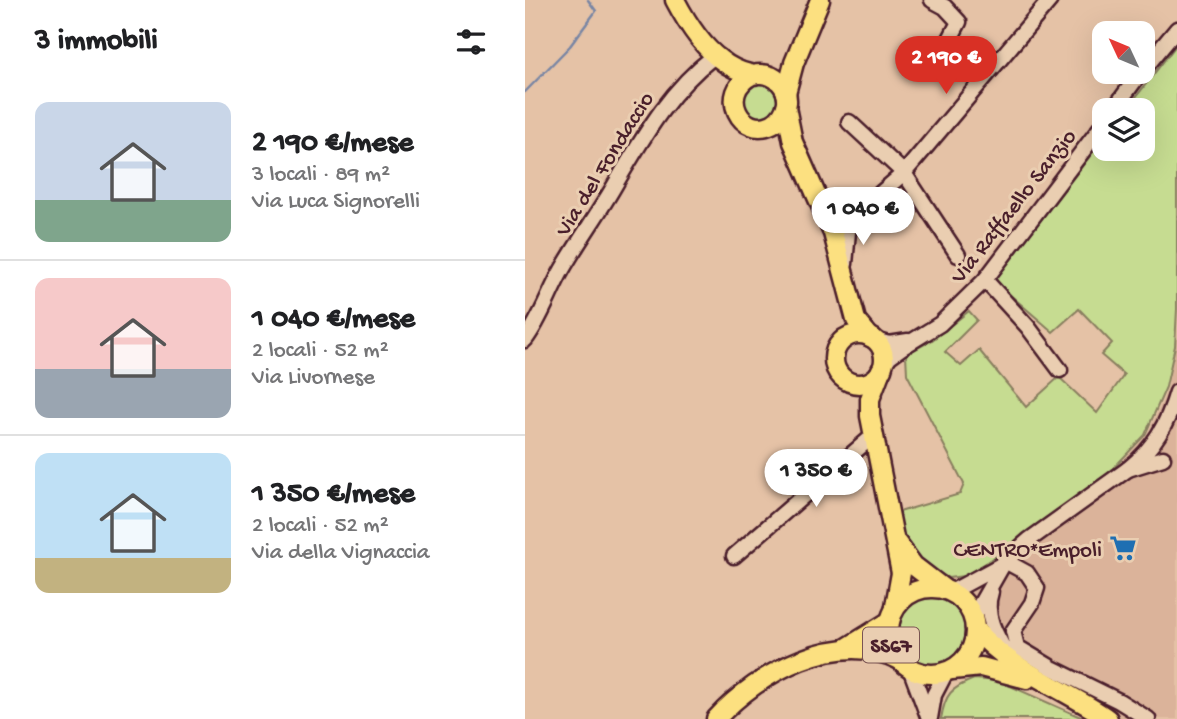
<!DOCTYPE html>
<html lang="it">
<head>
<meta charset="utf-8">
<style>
  body { margin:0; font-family:"Gochi Hand",sans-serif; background:#f6f6f6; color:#202124; height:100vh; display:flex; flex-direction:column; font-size:26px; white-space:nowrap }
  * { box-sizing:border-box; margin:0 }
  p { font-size:23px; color:#757577 }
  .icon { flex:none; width:38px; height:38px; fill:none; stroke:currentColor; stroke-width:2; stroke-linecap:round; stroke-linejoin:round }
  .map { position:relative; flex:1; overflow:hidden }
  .panel { display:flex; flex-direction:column; background:#fff; width:525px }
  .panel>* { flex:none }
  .needle { width:46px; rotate:314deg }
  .buttons { position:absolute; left:567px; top:21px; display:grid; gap:14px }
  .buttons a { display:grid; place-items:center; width:63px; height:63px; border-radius:14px; background:#fff; box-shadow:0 7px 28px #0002; font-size:35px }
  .price { position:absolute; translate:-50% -60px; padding:0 16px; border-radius:24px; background:#fff; color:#222; font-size:23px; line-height:46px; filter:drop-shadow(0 2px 4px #0008) }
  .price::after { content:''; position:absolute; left:50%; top:42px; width:21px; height:16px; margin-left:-10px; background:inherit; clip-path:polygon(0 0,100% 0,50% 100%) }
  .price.selected { background:#d93025; color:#fff }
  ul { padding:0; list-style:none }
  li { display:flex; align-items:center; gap:21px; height:175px; padding:0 35px }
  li+li { border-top:2px solid #e0e0e0 }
  li span { display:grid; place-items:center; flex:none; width:196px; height:140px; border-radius:14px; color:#555 }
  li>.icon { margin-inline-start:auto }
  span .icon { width:84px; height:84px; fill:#fffc; stroke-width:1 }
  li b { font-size:30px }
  h2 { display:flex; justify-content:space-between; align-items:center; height:84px; padding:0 35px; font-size:30px }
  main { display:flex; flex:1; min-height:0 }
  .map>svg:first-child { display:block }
  .built { fill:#dbb39a }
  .green { fill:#c6dc91; stroke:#887e5e; stroke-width:2 }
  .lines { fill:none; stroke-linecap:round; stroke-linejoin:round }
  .stream { stroke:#7885a4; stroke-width:2.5 }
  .minor-casing { stroke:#4a1f2b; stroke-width:19 }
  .major-casing { stroke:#4a1f2b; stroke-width:23 }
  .minor { stroke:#eaceb1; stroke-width:14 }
  .major { stroke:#fce080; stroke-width:18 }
  .labels { text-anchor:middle; stroke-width:6; stroke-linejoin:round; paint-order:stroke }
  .shield { fill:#eaceb1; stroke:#7a5453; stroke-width:2 }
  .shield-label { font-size:21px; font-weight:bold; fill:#4a1f2b }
  .street-label { font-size:23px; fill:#4a1f2b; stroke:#eaceb1 }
  .poi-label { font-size:23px; fill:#4a1f2b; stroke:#eaceb1; text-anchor:end }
</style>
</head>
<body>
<main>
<section class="panel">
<h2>3 immobili<svg class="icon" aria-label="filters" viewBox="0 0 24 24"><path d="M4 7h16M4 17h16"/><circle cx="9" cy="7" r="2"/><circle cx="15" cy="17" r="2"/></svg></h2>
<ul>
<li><span style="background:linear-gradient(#c9d6e8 70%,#7fa58c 0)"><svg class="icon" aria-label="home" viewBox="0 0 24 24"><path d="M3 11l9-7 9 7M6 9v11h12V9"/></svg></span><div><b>2 190 €/mese</b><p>3 locali · 89 m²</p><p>Via Luca Signorelli</p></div></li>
<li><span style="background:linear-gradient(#f6c9c9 65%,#9aa5b1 0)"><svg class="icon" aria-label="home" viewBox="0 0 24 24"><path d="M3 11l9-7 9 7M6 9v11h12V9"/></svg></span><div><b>1 040 €/mese</b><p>2 locali · 52 m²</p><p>Via Livornese</p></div></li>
<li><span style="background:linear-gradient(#bfe0f5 75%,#c2b280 0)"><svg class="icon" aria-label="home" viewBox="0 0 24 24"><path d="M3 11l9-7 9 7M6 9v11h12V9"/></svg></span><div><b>1 350 €/mese</b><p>2 locali · 52 m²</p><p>Via della Vignaccia</p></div></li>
</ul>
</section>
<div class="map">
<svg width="652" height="719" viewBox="0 0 652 719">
  <rect width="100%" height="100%" fill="#e5c2a6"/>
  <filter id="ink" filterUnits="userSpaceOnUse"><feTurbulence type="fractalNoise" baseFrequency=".0143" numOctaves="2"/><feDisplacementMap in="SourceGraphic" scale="14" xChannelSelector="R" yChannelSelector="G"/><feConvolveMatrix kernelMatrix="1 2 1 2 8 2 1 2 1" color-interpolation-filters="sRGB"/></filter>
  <g filter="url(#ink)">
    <polygon class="built" points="652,317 652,719 597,719 464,637 458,617 446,595 421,578 440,573 585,475 623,434 643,389"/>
    <g class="green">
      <polygon points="652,44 652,309 650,346 641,387 620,435 579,478 515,525 464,561 439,576 423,578 410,571 396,561 374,532 371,513 435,494 439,484 382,374 381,354 406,341 444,311 452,320 420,352 436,366 454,350 501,407 534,377 572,413 599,375 576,355 587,343 554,309 528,332 469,281 579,138 579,149 618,149 618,110 601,110"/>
      <circle cx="235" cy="101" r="17"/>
      <circle cx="407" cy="631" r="36"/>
      <path d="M449,679L474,681L560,719H416C420,694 426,688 449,679Z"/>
    </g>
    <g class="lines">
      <polyline class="stream" points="0,92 45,46 71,11 63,0"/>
      <defs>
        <g id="minor">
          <polyline points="407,0 420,7 434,22 424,41 461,75"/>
          <polyline points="618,70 652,29"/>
          <polyline points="588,110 616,72"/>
          <polyline points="324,122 379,173 433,255"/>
          <polyline points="297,206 317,216 335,210"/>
          <polyline points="320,264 323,232 328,219 336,210 379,173 525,0"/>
          <polyline points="460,280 503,327 535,370"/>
          <path d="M0,340C16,319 24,293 37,270C54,240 74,213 91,183C119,136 144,91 188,57"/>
          <polyline points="350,340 364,344 383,341"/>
          <polyline points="357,367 365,356 376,348 415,324 460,280 579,123"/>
          <path d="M638,458L603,469C629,448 643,423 652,392"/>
          <polyline points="209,556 349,435"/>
          <polyline points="480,561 502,573 512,588 507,603 488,631 492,647 527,668 594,701 623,719"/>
          <polyline points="426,592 476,565"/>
          <path d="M466,592C458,615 472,637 484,657"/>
          <polyline points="448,617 480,561 504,540 603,469"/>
          <polyline points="385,668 404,719"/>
          <polyline points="405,718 409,695 421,672"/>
        </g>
        <g id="major">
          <path d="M150,0C161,21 176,46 196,60C203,66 215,72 225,74C232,76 228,74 235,74C251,74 263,87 262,102C261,111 255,120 247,124C216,139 192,93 227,75"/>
          <polyline points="261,93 269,63 295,0"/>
          <polyline points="261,107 268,142 308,233 331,320 345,337"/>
          <circle cx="334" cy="359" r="25"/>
          <polyline points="356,370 345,399 345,416 376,573 370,606"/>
          <polyline points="372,543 389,566 419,589"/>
          <circle cx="407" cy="631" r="43"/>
          <path d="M450,629C486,671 539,688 583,719"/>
          <polyline points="320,649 365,621"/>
          <polyline points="427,670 456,667 502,679"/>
          <path d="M191,719C234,672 313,628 375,660"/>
        </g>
      </defs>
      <use href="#minor" class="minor-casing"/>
      <use href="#major" class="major-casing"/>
      <use href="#minor" class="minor"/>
      <use href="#major" class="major"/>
    </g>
  </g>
  <defs>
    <symbol id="supermarket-bare" viewBox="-9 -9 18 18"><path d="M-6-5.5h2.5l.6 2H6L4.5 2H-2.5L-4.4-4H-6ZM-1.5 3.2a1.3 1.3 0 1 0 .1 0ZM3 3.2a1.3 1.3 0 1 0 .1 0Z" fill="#1f6fb2" stroke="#eaceb1" stroke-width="2.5" paint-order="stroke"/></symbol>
  </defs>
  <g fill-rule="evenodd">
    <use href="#supermarket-bare" x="579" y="529" width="38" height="38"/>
  </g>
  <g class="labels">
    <rect class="shield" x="338" y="627.5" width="56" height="35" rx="5"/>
    <g class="shield-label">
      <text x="366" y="652">SS67</text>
    </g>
    <g class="street-label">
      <text transform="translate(78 163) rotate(-58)" y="8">Via del Fondaccio</text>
      <text transform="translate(487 205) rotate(-52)" y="8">Via Raffaello Sanzio</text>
    </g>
    <g class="poi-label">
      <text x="577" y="556">CENTRO*Empoli</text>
    </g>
  </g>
</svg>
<div class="buttons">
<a><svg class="needle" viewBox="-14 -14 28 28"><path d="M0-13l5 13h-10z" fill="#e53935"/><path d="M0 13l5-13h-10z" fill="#757577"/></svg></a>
<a><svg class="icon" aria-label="layers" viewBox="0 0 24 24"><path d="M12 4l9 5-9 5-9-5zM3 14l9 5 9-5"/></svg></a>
</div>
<b class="price selected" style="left:421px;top:96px">2 190 €</b>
<b class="price" style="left:338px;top:247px">1 040 €</b>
<b class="price" style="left:291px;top:509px">1 350 €</b>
</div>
</main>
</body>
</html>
